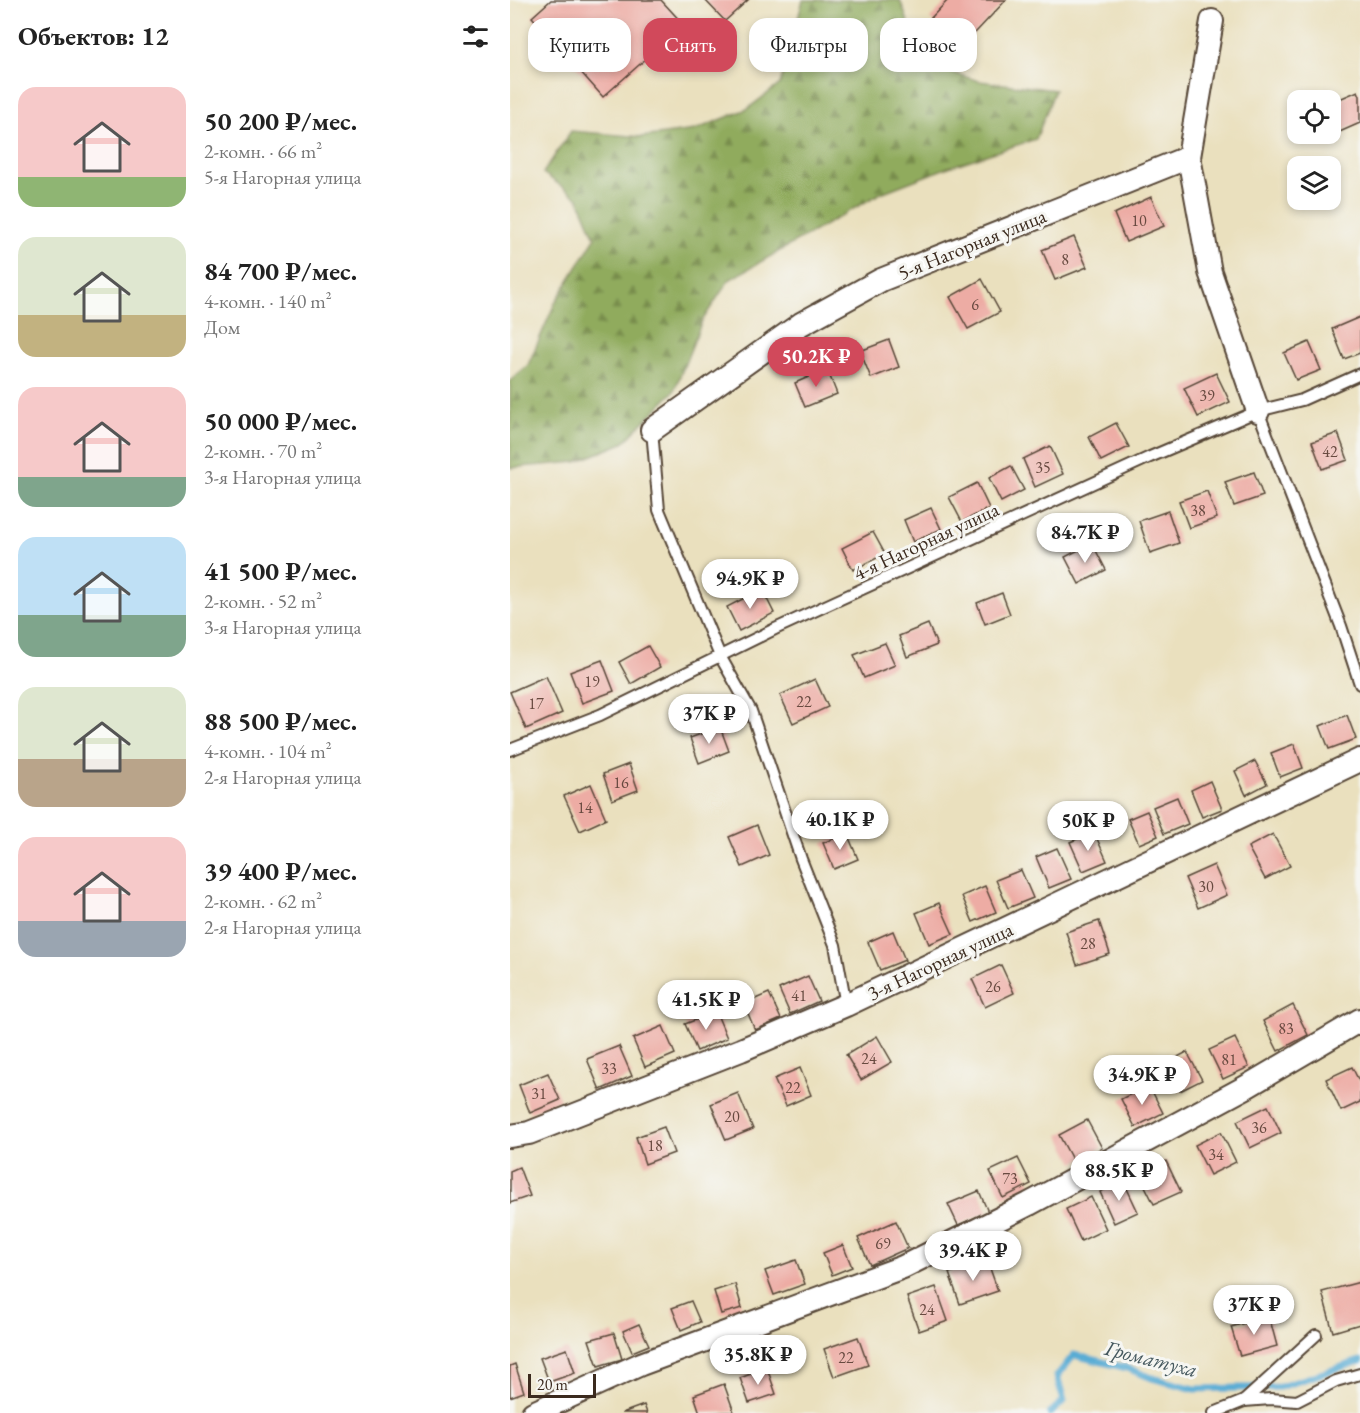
<!DOCTYPE html>
<html lang="ru">
<head>
<meta charset="utf-8">
<style>
  body { margin:0; font-family:"EB Garamond",serif; background:#f6f6f6; color:#222; height:100vh; display:flex; flex-direction:column; font-size:22px; white-space:nowrap }
  * { box-sizing:border-box; margin:0 }
  p { font-size:20px; color:#767676 }
  .icon { flex:none; width:33px; height:33px; fill:none; stroke:currentColor; stroke-width:2; stroke-linecap:round; stroke-linejoin:round }
  .map { position:relative; flex:1; overflow:hidden }
  .details { display:flex; flex-direction:column; background:#fff; width:510px }
  .details>* { flex:none }
  .guide { position:absolute; left:18px; top:18px; width:570px; height:54px; display:flex; gap:12px }
  .buttons { position:absolute; left:777px; top:90px; display:grid; gap:12px }
  .buttons a { display:grid; place-items:center; width:54px; height:54px; border-radius:12px; background:#fff; box-shadow:0 3px 9px #0003; font-size:30px }
  .scale { position:absolute; left:18px; bottom:15px; width:68px; box-sizing:border-box; padding-left:6px; border:3px solid #3b2a1e; border-top:0; font-size:16px; line-height:21px; white-space:nowrap; color:#3b2a1e; -webkit-text-stroke:4px #f6f6f2; paint-order:stroke }
  .price { position:absolute; translate:-50% -51px; padding:0 14px; border-radius:21px; background:#fff; color:#222; font-size:20px; line-height:39px; filter:drop-shadow(0 2px 3px #0008) }
  .price::after { content:''; position:absolute; left:50%; top:36px; width:18px; height:14px; margin-left:-9px; background:inherit; clip-path:polygon(0 0,100% 0,50% 100%) }
  .price.active { background:#d1495b; color:#fff }
  ul { padding:0; list-style:none }
  li { display:flex; align-items:center; gap:18px; height:150px; padding:0 18px }
  li span { display:grid; place-items:center; flex:none; width:168px; height:120px; border-radius:18px; color:#555 }
  li>.icon { margin-inline-start:auto }
  span .icon { width:72px; height:72px; fill:#fffc; stroke-width:1 }
  li b { font-size:26px }
  h2 { display:flex; justify-content:space-between; align-items:center; height:72px; padding:0 18px; font-size:26px }
  .tag { padding:0 21px; border-radius:18px; background:#fff; box-shadow:0 3px 9px #0003; font-size:21px; line-height:54px }
  .tag.active { background:#d1495b; color:#fff }
  main { display:flex; flex:1; min-height:0 }
  .map>svg:first-child { display:block }
  .forest { fill:url(#forest-firs); stroke:#666a3e; stroke-width:1.5 }
  .lines { fill:none; stroke-linecap:round; stroke-linejoin:round }
  .stream { stroke:#58acd4; stroke-width:7 }
  .building { fill:#edaca4 }
  .service-casing { stroke:#554536; stroke-width:14 }
  .minor-casing { stroke:#554536; stroke-width:26 }
  .service { stroke:#fff; stroke-width:10 }
  .minor { stroke:#fff; stroke-width:22 }
  .labels { text-anchor:middle; stroke-width:6; stroke-linejoin:round; paint-order:stroke }
  .number-label { font-size:16px; fill:#684a40 }
  .street-label { font-size:20px; fill:#3b2a1e; stroke:#f6f6f2 }
  .water-label { font-size:21px; font-style:italic; fill:#45585e; stroke:#f6f6f2 }
</style>
</head>
<body>
<main>
<section class="details">
<h2>Объектов: 12<svg class="icon" aria-label="filters" viewBox="0 0 24 24"><path d="M4 7h16M4 17h16"/><circle cx="9" cy="7" r="2"/><circle cx="15" cy="17" r="2"/></svg></h2>
<ul>
<li><span style="background:linear-gradient(#f6c9c9 75%,#8fb573 0)"><svg class="icon" aria-label="home" viewBox="0 0 24 24"><path d="M3 11l9-7 9 7M6 9v11h12V9"/></svg></span><div><b>50 200 ₽/мес.</b><p>2-комн. · 66 m²</p><p>5-я Нагорная улица</p></div></li>
<li><span style="background:linear-gradient(#dfe7d0 65%,#c2b280 0)"><svg class="icon" aria-label="home" viewBox="0 0 24 24"><path d="M3 11l9-7 9 7M6 9v11h12V9"/></svg></span><div><b>84 700 ₽/мес.</b><p>4-комн. · 140 m²</p><p>Дом</p></div></li>
<li><span style="background:linear-gradient(#f6c9c9 75%,#7fa58c 0)"><svg class="icon" aria-label="home" viewBox="0 0 24 24"><path d="M3 11l9-7 9 7M6 9v11h12V9"/></svg></span><div><b>50 000 ₽/мес.</b><p>2-комн. · 70 m²</p><p>3-я Нагорная улица</p></div></li>
<li><span style="background:linear-gradient(#bfe0f5 65%,#7fa58c 0)"><svg class="icon" aria-label="home" viewBox="0 0 24 24"><path d="M3 11l9-7 9 7M6 9v11h12V9"/></svg></span><div><b>41 500 ₽/мес.</b><p>2-комн. · 52 m²</p><p>3-я Нагорная улица</p></div></li>
<li><span style="background:linear-gradient(#dfe7d0 60%,#b9a48a 0)"><svg class="icon" aria-label="home" viewBox="0 0 24 24"><path d="M3 11l9-7 9 7M6 9v11h12V9"/></svg></span><div><b>88 500 ₽/мес.</b><p>4-комн. · 104 m²</p><p>2-я Нагорная улица</p></div></li>
<li><span style="background:linear-gradient(#f6c9c9 70%,#9aa5b1 0)"><svg class="icon" aria-label="home" viewBox="0 0 24 24"><path d="M3 11l9-7 9 7M6 9v11h12V9"/></svg></span><div><b>39 400 ₽/мес.</b><p>2-комн. · 62 m²</p><p>2-я Нагорная улица</p></div></li>
</ul>
</section>
<div class="map">
<svg width="850" height="1413" viewBox="0 0 850 1413">
  <defs>
    <pattern id="forest-firs" width="22" height="20" patternUnits="userSpaceOnUse" patternTransform="scale(1.5)"><rect width="22" height="20" fill="#90ab5d"/><path d="M5 1l3.5 6h-7zM16 11l3.5 6h-7z" fill="#778b4c"/></pattern>
  </defs>
  <rect width="100%" height="100%" fill="#f6f6f2"/>
  <filter id="ink" filterUnits="userSpaceOnUse"><feTurbulence type="fractalNoise" baseFrequency=".0167" numOctaves="2"/><feDisplacementMap in="SourceGraphic" scale="12" xChannelSelector="R" yChannelSelector="G"/><feConvolveMatrix kernelMatrix="1 2 1 2 8 2 1 2 1" color-interpolation-filters="sRGB"/></filter>
  <filter id="wash" filterUnits="userSpaceOnUse"><feTurbulence type="fractalNoise" baseFrequency=".008" numOctaves="4" result="noise"/><feDisplacementMap in="SourceGraphic" scale="24" xChannelSelector="R" yChannelSelector="G"/><feGaussianBlur stdDeviation="1.35" result="paint"/><feColorMatrix in="noise" values="0 0 0 0 0 0 0 0 0 0 0 0 0 0 0 0 0 1.4 0 .05"/><feComposite in="paint" operator="in"/></filter>
  <g filter="url(#wash)">
    <rect width="100%" height="100%" fill="#eae0be"/>
    <polygon class="forest" points="293,0 390,0 403,35 440,72 469,81 545,90 526,139 436,168 371,193 219,280 192,321 164,391 113,443 66,462 0,468 0,381 18,365 45,303 85,238 68,198 33,173 61,131 132,137 185,130 237,109 270,84"/>
    <g class="lines">
      <polyline class="stream" points="540,1413 554,1401 547,1376 564,1355 617,1368 642,1378 685,1389 770,1387 850,1361"/>
    </g>
    <g id="blocks">
      <g class="building">
        <polygon points="41,0 151,0 174,25 93,97 22,17"/>
        <polygon points="195,0 238,0 215,21"/>
        <polygon points="438,0 496,0 451,48 420,19"/>
        <polygon points="848,91 850,96 850,123 825,134 820,125 820,103"/>
        <polygon points="641,197 654,226 616,242 604,214"/>
        <polygon points="564,237 577,267 545,280 532,250"/>
        <polygon points="472,279 490,312 458,329 440,297"/>
        <polygon points="850,317 850,353 834,359 822,329"/>
        <polygon points="379,340 389,367 361,378 350,351"/>
        <polygon points="799,342 811,370 786,380 774,353"/>
        <polygon points="317,369 327,394 295,407 285,383"/>
        <polygon points="706,373 720,402 688,417 674,388"/>
        <polygon points="606,423 619,447 591,461 579,437"/>
        <polygon points="828,433 838,460 812,469 802,442"/>
        <polygon points="540,446 553,474 525,487 513,459"/>
        <polygon points="501,466 514,490 491,502 479,478"/>
        <polygon points="744,472 753,496 724,506 715,482"/>
        <polygon points="467,483 479,508 452,522 439,497"/>
        <polygon points="697,491 707,518 679,528 669,501"/>
        <polygon points="421,508 431,529 403,542 394,520"/>
        <polygon points="658,511 669,543 640,553 629,521"/>
        <polygon points="363,532 375,554 343,570 332,548"/>
        <polygon points="582,543 596,570 569,584 555,557"/>
        <polygon points="252,589 264,613 229,631 217,607"/>
        <polygon points="492,593 500,614 475,624 467,603"/>
        <polygon points="418,624 427,645 397,657 389,636"/>
        <polygon points="375,643 385,665 354,678 344,655"/>
        <polygon points="138,646 150,667 121,684 109,662"/>
        <polygon points="92,660 104,691 72,703 60,672"/>
        <polygon points="36,676 52,713 16,729 0,692"/>
        <polygon points="305,679 318,707 283,723 270,695"/>
        <polygon points="837,715 846,739 819,749 810,726"/>
        <polygon points="210,727 219,751 189,763 180,738"/>
        <polygon points="784,744 793,768 770,777 761,753"/>
        <polygon points="745,761 757,784 736,795 725,771"/>
        <polygon points="119,764 128,790 102,800 93,774"/>
        <polygon points="700,781 712,809 692,817 681,790"/>
        <polygon points="81,784 96,819 70,831 54,796"/>
        <polygon points="667,797 678,824 654,834 643,807"/>
        <polygon points="637,811 648,836 629,844 618,819"/>
        <polygon points="247,825 259,855 232,867 219,837"/>
        <polygon points="584,832 597,861 573,871 560,842"/>
        <polygon points="337,833 348,859 324,869 313,843"/>
        <polygon points="763,834 780,866 755,879 738,847"/>
        <polygon points="547,848 561,879 539,888 526,857"/>
        <polygon points="704,865 717,895 688,908 675,878"/>
        <polygon points="511,870 523,898 498,908 486,880"/>
        <polygon points="475,886 486,912 463,922 452,896"/>
        <polygon points="429,903 443,934 419,944 406,913"/>
        <polygon points="589,921 600,954 567,965 556,932"/>
        <polygon points="383,931 395,960 370,970 358,942"/>
        <polygon points="491,965 504,993 475,1007 462,979"/>
        <polygon points="298,976 309,1001 280,1014 269,989"/>
        <polygon points="259,993 271,1019 245,1030 234,1004"/>
        <polygon points="783,1005 798,1035 768,1051 753,1021"/>
        <polygon points="206,1012 217,1038 187,1051 175,1024"/>
        <polygon points="153,1026 165,1054 135,1067 123,1039"/>
        <polygon points="367,1036 382,1062 351,1080 336,1055"/>
        <polygon points="725,1038 739,1067 713,1079 699,1050"/>
        <polygon points="109,1046 122,1076 90,1090 77,1059"/>
        <polygon points="677,1052 692,1080 670,1091 656,1063"/>
        <polygon points="842,1067 850,1083 850,1102 831,1111 816,1079"/>
        <polygon points="290,1068 301,1095 276,1106 264,1079"/>
        <polygon points="38,1073 50,1100 20,1113 9,1085"/>
        <polygon points="639,1085 653,1113 625,1127 611,1099"/>
        <polygon points="228,1093 243,1129 216,1140 201,1104"/>
        <polygon points="758,1106 771,1133 740,1148 727,1121"/>
        <polygon points="577,1120 592,1148 564,1163 549,1135"/>
        <polygon points="154,1127 164,1153 135,1164 126,1137"/>
        <polygon points="711,1132 726,1162 700,1175 685,1145"/>
        <polygon points="508,1158 521,1184 493,1198 480,1171"/>
        <polygon points="656,1161 671,1192 644,1204 629,1174"/>
        <polygon points="9,1167 20,1196 0,1203 0,1171"/>
        <polygon points="613,1180 628,1212 604,1223 590,1192"/>
        <polygon points="469,1191 478,1212 448,1225 438,1204"/>
        <polygon points="581,1197 596,1229 571,1241 556,1209"/>
        <polygon points="386,1221 398,1248 360,1265 348,1238"/>
        <polygon points="333,1245 342,1267 322,1275 313,1253"/>
        <polygon points="286,1260 295,1284 264,1295 255,1271"/>
        <polygon points="477,1260 488,1291 450,1304 439,1273"/>
        <polygon points="850,1282 850,1324 823,1332 812,1292"/>
        <polygon points="225,1284 232,1308 211,1314 204,1291"/>
        <polygon points="426,1287 438,1321 409,1331 397,1297"/>
        <polygon points="181,1301 190,1322 171,1330 162,1308"/>
        <polygon points="759,1316 767,1346 730,1356 721,1327"/>
        <polygon points="129,1324 139,1345 122,1352 113,1331"/>
        <polygon points="104,1333 112,1359 88,1366 79,1340"/>
        <polygon points="348,1337 358,1365 324,1377 314,1349"/>
        <polygon points="57,1349 65,1373 39,1382 30,1358"/>
        <polygon points="5,1364 14,1392 0,1397 0,1366"/>
        <polygon points="257,1368 266,1394 239,1403 230,1378"/>
        <polygon points="214,1384 224,1412 190,1413 184,1395"/>
        <polygon points="134,1405 137,1413 112,1413"/>
      </g>
    </g>
  </g>
  <g filter="url(#ink)">
    <use href="#blocks" fill-opacity="0" stroke="#554536" stroke-width="1.5"/>
    <g class="lines">
      <defs>
        <g id="service">
          <polyline points="748,411 831,626 850,684"/>
          <polyline points="142,430 149,510 210,656 241,711 291,859 325,945 336,1005"/>
          <polyline points="0,750 90,715 265,629 640,457 748,411 792,400 850,374"/>
          <polyline points="734,1401 806,1335"/>
          <polyline points="704,1413 734,1401 761,1399 787,1401 826,1381 850,1374"/>
        </g>
        <g id="minor">
          <polyline points="679,157 700,272 748,411"/>
          <polyline points="142,430 291,324 371,280 679,157 702,21"/>
          <polyline points="0,1136 19,1133 231,1050 336,1005 850,760"/>
          <polyline points="23,1413 131,1364 393,1267 519,1204 736,1087 850,1020"/>
        </g>
      </defs>
      <use href="#service" class="service-casing"/>
      <use href="#minor" class="minor-casing"/>
      <use href="#service" class="service"/>
      <use href="#minor" class="minor"/>
    </g>
  </g>
  <g class="labels">
    <g class="number-label">
      <text x="629" y="226">10</text>
      <text x="555" y="265">8</text>
      <text x="465" y="310">6</text>
      <text x="697" y="401">39</text>
      <text x="820" y="457">42</text>
      <text x="533" y="473">35</text>
      <text x="688" y="516">38</text>
      <text x="82" y="687">19</text>
      <text x="294" y="707">22</text>
      <text x="26" y="709">17</text>
      <text x="111" y="788">16</text>
      <text x="75" y="813">14</text>
      <text x="696" y="892">30</text>
      <text x="578" y="949">28</text>
      <text x="483" y="992">26</text>
      <text x="289" y="1001">41</text>
      <text x="776" y="1034">83</text>
      <text x="359" y="1064">24</text>
      <text x="719" y="1065">81</text>
      <text x="99" y="1074">33</text>
      <text x="283" y="1093">22</text>
      <text x="29" y="1099">31</text>
      <text x="222" y="1122">20</text>
      <text x="749" y="1133">36</text>
      <text x="145" y="1151">18</text>
      <text x="706" y="1160">34</text>
      <text x="500" y="1184">73</text>
      <text x="373" y="1249">69</text>
      <text x="417" y="1315">24</text>
      <text x="336" y="1363">22</text>
    </g>
    <g class="street-label">
      <text transform="translate(462 244) rotate(-22)" y="7">5-я Нагорная улица</text>
      <text transform="translate(416 541) rotate(-25)" y="7">4-я Нагорная улица</text>
      <text transform="translate(430 961) rotate(-25)" y="7">3-я Нагорная улица</text>
    </g>
    <g class="water-label">
      <text transform="translate(641 1359) rotate(14)" y="7">Громатуха</text>
    </g>
  </g>
</svg>
<div class="buttons">
<a><svg class="icon" aria-label="locate" viewBox="0 0 24 24"><circle cx="12" cy="12" r="6"/><path d="M12 2v4M12 18v4M2 12h4M18 12h4"/></svg></a>
<a><svg class="icon" aria-label="layers" viewBox="0 0 24 24"><path d="M12 4l9 5-9 5-9-5zM3 14l9 5 9-5"/></svg></a>
</div>
<div class="scale">20 m</div>
<b class="price active" style="left:306px;top:388px">50.2K ₽</b>
<b class="price" style="left:575px;top:564px">84.7K ₽</b>
<b class="price" style="left:240px;top:610px">94.9K ₽</b>
<b class="price" style="left:199px;top:745px">37K ₽</b>
<b class="price" style="left:330px;top:851px">40.1K ₽</b>
<b class="price" style="left:578px;top:852px">50K ₽</b>
<b class="price" style="left:196px;top:1031px">41.5K ₽</b>
<b class="price" style="left:632px;top:1106px">34.9K ₽</b>
<b class="price" style="left:609px;top:1202px">88.5K ₽</b>
<b class="price" style="left:463px;top:1282px">39.4K ₽</b>
<b class="price" style="left:744px;top:1336px">37K ₽</b>
<b class="price" style="left:248px;top:1386px">35.8K ₽</b>
<div class="guide">
<a class="tag">Купить</a>
<a class="tag active">Снять</a>
<a class="tag">Фильтры</a>
<a class="tag">Новое</a>
</div>
</div>
</main>
</body>
</html>
